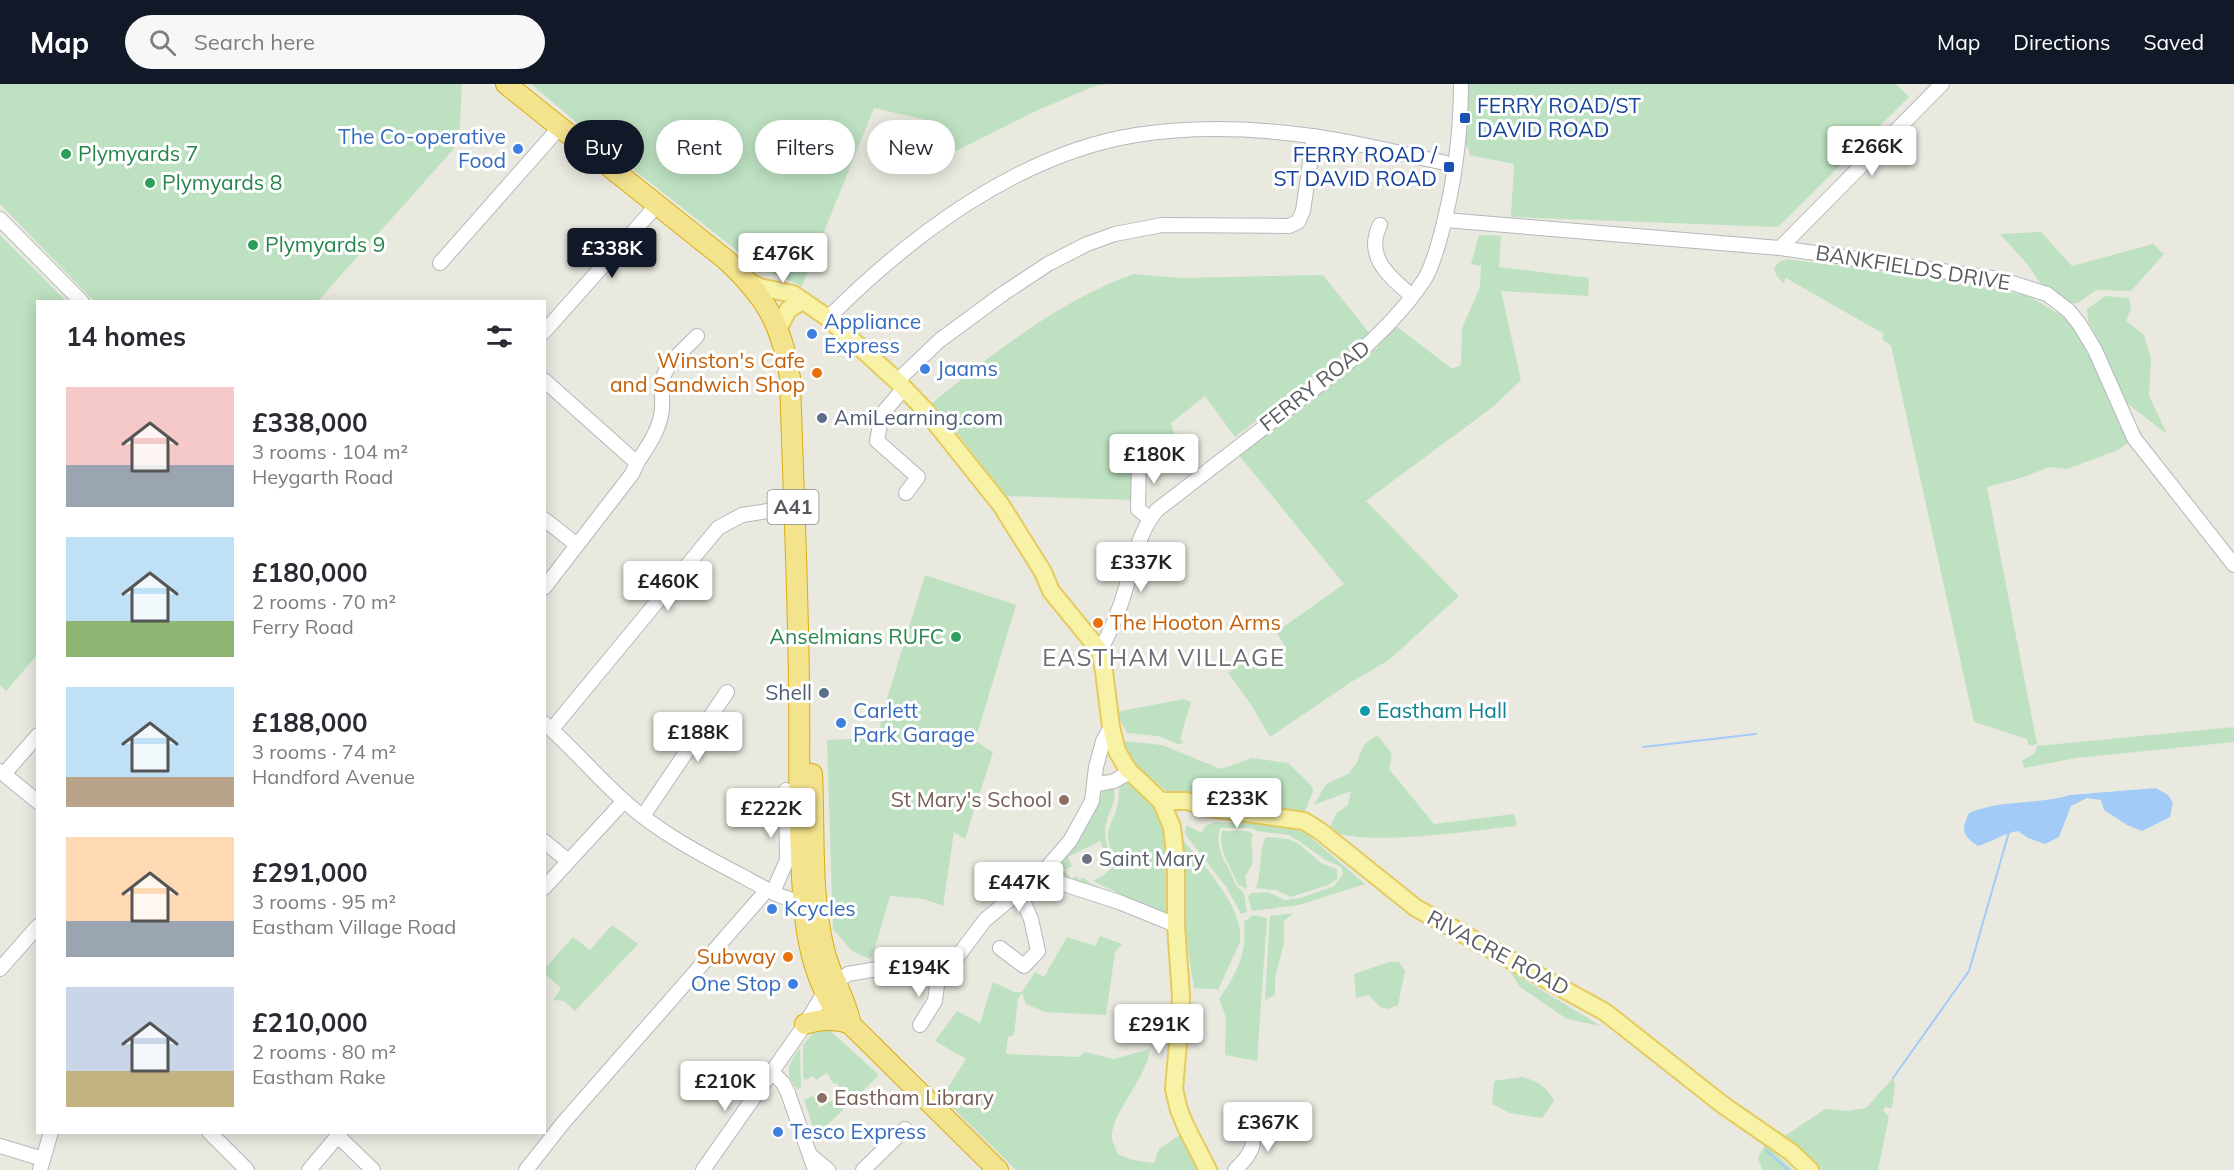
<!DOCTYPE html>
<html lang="en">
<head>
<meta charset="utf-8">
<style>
  body { margin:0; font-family:Mulish,sans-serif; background:#f7f7f7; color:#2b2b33; height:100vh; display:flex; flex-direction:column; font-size:22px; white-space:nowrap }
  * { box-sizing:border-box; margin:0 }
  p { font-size:20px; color:#7c7c81 }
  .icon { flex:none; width:33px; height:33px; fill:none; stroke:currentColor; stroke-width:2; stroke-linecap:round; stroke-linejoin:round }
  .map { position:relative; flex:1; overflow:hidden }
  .sheet { position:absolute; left:36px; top:216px; width:510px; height:834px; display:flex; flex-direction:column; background:#fff; border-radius:0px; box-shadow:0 3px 15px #0003 }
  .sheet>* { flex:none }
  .top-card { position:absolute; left:564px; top:36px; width:570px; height:54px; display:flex; gap:12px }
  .price { position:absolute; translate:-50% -51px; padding:0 14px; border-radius:6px; background:#fff; color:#222; font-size:20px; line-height:39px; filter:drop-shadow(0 2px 3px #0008) }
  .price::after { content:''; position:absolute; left:50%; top:36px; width:18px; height:14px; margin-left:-9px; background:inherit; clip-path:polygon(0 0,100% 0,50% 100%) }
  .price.selected { background:#111827; color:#fff }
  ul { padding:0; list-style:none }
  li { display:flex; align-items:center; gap:18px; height:150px; padding:0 30px }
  li span { display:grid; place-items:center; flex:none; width:168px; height:120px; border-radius:0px; color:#555 }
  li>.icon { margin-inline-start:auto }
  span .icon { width:72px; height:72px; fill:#fffc; stroke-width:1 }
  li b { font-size:26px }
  h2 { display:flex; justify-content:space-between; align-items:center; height:72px; padding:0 30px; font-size:26px }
  .tag { padding:0 21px; border-radius:27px; background:#fff; box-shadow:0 3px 15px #0003; font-size:21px; line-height:54px }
  .tag.selected { background:#111827; color:#fff }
  header { display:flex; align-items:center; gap:36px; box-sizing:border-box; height:84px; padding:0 30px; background:#111827; color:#fff }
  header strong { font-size:28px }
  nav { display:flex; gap:33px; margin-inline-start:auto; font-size:21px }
  .search { width:420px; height:54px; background:#f7f7f7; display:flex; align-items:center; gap:15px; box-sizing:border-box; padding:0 21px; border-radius:33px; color:#7c7c81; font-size:22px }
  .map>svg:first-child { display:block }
  .green { fill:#bde1c1 }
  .water { fill:#a3cbf7 }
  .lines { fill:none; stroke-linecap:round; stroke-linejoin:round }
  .stream { stroke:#a3cbf7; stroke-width:2 }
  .minor-casing { stroke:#b5b7bc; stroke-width:16 }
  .major-casing { stroke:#e5cb5e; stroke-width:20 }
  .highway-casing { stroke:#d9ac12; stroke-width:22 }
  .minor { stroke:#fff; stroke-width:14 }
  .major { stroke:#f8f2a7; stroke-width:16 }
  .highway { stroke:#f4e38d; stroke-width:20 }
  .transit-dot { fill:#1a4fb4; stroke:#fff; stroke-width:2 }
  .shop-dot { fill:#3f7fe0; stroke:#fff; stroke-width:2 }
  .leisure-dot { fill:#2e9e5b; stroke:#fff; stroke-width:2 }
  .food-dot { fill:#e8710a; stroke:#fff; stroke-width:2 }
  .service-dot { fill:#5c6f8a; stroke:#fff; stroke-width:2 }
  .culture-dot { fill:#0f9aa8; stroke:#fff; stroke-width:2 }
  .education-dot { fill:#8d6e63; stroke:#fff; stroke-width:2 }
  .worship-dot { fill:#6b7280; stroke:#fff; stroke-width:2 }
  .labels { text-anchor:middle; stroke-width:6; stroke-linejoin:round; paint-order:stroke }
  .shield { fill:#fff; stroke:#8b8c90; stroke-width:1.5 }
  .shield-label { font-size:20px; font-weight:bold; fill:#595b60 }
  .transit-label { font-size:21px; fill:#164399; stroke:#fff; text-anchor:start }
  .shop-label { font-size:21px; fill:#366cbe; stroke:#fff; text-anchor:start }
  .leisure-label { font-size:21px; fill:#27864d; stroke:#fff; text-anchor:start }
  .street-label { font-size:21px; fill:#595b60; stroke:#fff }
  .food-label { font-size:21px; fill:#c56008; stroke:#fff; text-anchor:end }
  .service-label { font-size:21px; fill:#4e5e75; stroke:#fff; text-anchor:start }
  .culture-label { font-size:21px; fill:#0d838f; stroke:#fff; text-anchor:start }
  .education-label { font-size:21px; fill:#785e54; stroke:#fff; text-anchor:end }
  .worship-label { font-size:21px; fill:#5b616d; stroke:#fff; text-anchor:start }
  .quarter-label { font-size:24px; letter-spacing:1.5px; fill:#6a6d72; stroke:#fff }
</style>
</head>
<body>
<header>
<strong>Map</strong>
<div class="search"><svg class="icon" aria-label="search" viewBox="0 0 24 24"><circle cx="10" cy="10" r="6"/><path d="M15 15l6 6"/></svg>Search here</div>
<nav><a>Map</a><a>Directions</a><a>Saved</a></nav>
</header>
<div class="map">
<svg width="2234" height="1086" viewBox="0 0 2234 1086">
  <rect width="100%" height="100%" fill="#eae9e0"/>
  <g class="green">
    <polygon points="0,0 462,0 459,59 318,217 94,217 0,120"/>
    <polygon points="531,0 1108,0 1095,2 1038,26 954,68 935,38 874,24 802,202 758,183 615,71"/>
    <polygon points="1467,0 1896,0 1909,13 1778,143 1511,133 1514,80 1469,71 1469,65 1465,60"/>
    <polygon points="2041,148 2072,182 2153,160 2164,170 2131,207 2096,206 2078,219 2068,220 2040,199 2028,181 2000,150"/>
    <polygon points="0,151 66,217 38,218 37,571 6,607 0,601"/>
    <polygon points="1479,151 1501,152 1499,183 1589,194 1588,212 1501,207 1521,296 1494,322 1366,417 1459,512 1389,576 1351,598 1270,653 1250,619 1228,589 1253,571 1259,579 1285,562 1276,548 1344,500 1238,370 1377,264 1395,241 1452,285 1461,281 1462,244 1480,203 1481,182 1471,180"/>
    <polygon points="1786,175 1944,195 2028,212 2061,231 2081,251 2129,358 2118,366 2067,385 2049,383 2024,393 1987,403 2037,660 2029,662 2027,655 1974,638 1891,262 1882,255 1884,250 1786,194 1783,199 1776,191 1774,184 1778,179"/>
    <path d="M1134,190L1180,194L1323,191L1370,250L1235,353L1205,312L1171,339L1174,349L1143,376L1133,416L1006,412L944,332L930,321C990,271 1060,216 1134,190Z"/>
    <polygon points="2105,212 2129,214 2131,225 2126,237 2144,251 2151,274 2149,312 2167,350 2123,316 2105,270 2088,237 2087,225"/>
    <polygon points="925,491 1016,521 975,657 993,668 965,755 954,748 943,822 924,815 890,812 873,870 870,875 852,867 833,845 827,656 878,654 882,631"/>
    <polygon points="1184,615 1191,618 1180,655 1184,659 1178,660 1158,652 1127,649 1116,628"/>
    <polygon points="2234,643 2234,658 2076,674 2024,684 2022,677 2035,669 2037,662"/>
    <path d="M1377,651L1392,670L1389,685L1434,740L1514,730L1517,742C1474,746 1363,764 1329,746L1336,730L1348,721L1351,707L1314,721L1326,700L1348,690L1356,680L1364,661Z"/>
    <polygon points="1124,657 1162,661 1221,685 1252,674 1288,679 1312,702 1313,708 1303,731 1223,724 1168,708 1133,680 1124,665"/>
    <path d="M1124,697C1177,729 1168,768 1171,824L1167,829H1163L1119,811L1116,808L1095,798L1094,796C1130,780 1103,768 1109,745C1111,736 1117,728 1118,718C1120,710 1117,703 1124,697Z"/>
    <path d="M1113,701C1119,721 1105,729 1105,748C1105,764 1113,768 1106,785L1101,777L1108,773L1100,757L1068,773L1072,782L1064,786L1071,795L1077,792L1079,796L1084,794L1090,799L1110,808L1062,794L1057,786L1062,776L1084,745L1104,705Z"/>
    <path d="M1215,738L1287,741L1308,751L1365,800L1299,821L1252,827L1248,813L1251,809L1268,808L1285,816L1301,814L1334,802L1343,790L1341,783L1324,775L1299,757L1289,751L1257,747L1251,744H1220C1216,761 1220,770 1229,785C1235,796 1233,801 1244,809L1247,828L1241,830L1227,804L1185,750L1186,741L1202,749L1205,742Z"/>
    <path d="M1222,747H1248L1253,750C1249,761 1255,769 1252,780C1251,784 1247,789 1245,793L1247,805L1238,800C1231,782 1218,767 1222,747Z"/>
    <path d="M1181,753C1201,779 1245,823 1240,858L1218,906L1215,905L1194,904C1185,854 1182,805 1181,753Z"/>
    <path d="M1266,753L1288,755L1299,760L1321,779L1337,785V795L1328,801L1291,813L1275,806L1256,804C1262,789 1259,763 1266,753Z"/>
    <polygon points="1294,829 1284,837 1284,859 1275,894 1275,911 1265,916 1270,832"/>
    <path d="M1253,831L1267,834L1257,977L1225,971L1226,933L1219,915C1237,890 1247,870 1244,838Z"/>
    <polygon points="612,841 638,860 575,927 564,917 553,916 561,904 545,890 545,884 573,853 590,866"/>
    <path d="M1100,852L1122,860L1115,868L1106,931L1045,928L1026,920L1022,909L1018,915L1014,951L1008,953L1006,970L1079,973L1085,968L1114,975L1150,965C1147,994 1112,1028 1112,1052C1112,1058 1116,1065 1118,1070L1132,1076L1154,1079L1159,1065L1183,1049L1200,1086H1016L942,1013L966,975L935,957L957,927L980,939L993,898L1014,908H1022L1035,888L1044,893L1067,853L1095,862Z"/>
    <polygon points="1389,878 1399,878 1405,887 1398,921 1388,925 1380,923 1369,911 1356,914 1354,890"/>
    <polygon points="1510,887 1601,942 1567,935 1520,903"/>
    <polygon points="827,944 879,991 845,1025 839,1015 844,1011 837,999 834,1000 827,989 816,996 813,992 805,996 803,992 803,961 815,947"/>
    <path d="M800,964L801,1002L798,1006C783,989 788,981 800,964Z"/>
    <path d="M1523,993C1537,998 1547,1002 1554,1017L1542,1034L1510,1029L1492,1020L1494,997Z"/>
    <polygon points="1893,994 1895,1000 1892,1024 1885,1023 1883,1027 1889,1032 1878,1086 1822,1086 1785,1052 1825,1025 1848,1027 1866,1024"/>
    <polygon points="812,1012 814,1014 816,1013 819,1024 836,1014 843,1026 816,1051 804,1016"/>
    <polygon points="1765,1060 1793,1086 1763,1086 1758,1075"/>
  </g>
  <path class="water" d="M2156,704L2168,711L2173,719L2170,733L2142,747L2127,741L2104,726L2101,716L2087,714L2071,722L2059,753L2045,760L2028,754L2018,747C2004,749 1992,758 1978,762C1962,751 1961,747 1969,729C2001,715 2037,721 2070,711Z"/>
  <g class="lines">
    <g class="stream">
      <polyline points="1643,663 1756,650"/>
      <polyline points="1893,994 1969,887 2009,748"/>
      <polyline points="1766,1066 1788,1086"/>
    </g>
    <defs>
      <g id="minor">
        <polyline points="0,135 82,218"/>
        <polyline points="1445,136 1780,164 1999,195 2047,210 2069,227 2080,241 2095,266 2134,354 2234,481"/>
        <path d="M1380,141C1364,173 1390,193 1412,212"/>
        <polyline points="1780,164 1942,0"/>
        <polyline points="440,179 560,43"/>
        <path d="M828,234C910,152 1018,70 1136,51C1194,42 1254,44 1312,52C1357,58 1402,70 1446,79"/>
        <polyline points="544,248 657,121"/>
        <polyline points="544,296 637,379 632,390 544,504"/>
        <polyline points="897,297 940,256 1004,209 1048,180 1087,160 1115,150 1162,141 1289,142 1298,138 1303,127 1314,52"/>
        <polyline points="904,304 882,330 877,357 918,393 906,409"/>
        <polyline points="1139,376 1138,425 1150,435"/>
        <path d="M637,379C648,362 661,344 662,324C663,312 660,303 664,291C670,276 686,264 697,252"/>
        <polyline points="544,435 577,461"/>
        <path d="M1100,567C1110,548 1119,528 1125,507C1134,478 1137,450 1157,426L1350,277C1377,252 1404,227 1424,196C1432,184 1436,168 1440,154C1454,103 1461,52 1461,0"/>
        <path d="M544,639C572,663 596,692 623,716C658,748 702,771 744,793C764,804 788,819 812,819"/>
        <polyline points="552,645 718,444 742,431 793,423"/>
        <polyline points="0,687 38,718"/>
        <polyline points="4,690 38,651"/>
        <polyline points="1094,701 1114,697 1130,688"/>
        <polyline points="643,732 727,608"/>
        <polyline points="544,757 568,777"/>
        <polyline points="1044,787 1060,799 1119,818 1176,841"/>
        <polyline points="544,804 624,717"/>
        <polyline points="773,808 787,776 786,706"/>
        <polyline points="1000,864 1024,882 1038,867 1031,835 1019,808"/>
        <polyline points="0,885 38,842"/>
        <polyline points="920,941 935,917 938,894"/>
        <polyline points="772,988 783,999 788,1009 815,1086"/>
        <polyline points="209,1048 247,1086"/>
        <polyline points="338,1052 373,1086"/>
        <polyline points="0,1062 43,1075"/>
        <polyline points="811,1072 828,1086"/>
        <polyline points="40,1086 51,1048"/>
        <polyline points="309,1086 341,1048"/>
        <polyline points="526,1086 563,1039 767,806"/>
        <polyline points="703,1086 804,942 824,909 835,899 848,890 883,884 917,887 938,894 946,888 985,836 1044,787 1070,757 1092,717 1096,683 1103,657 1111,643"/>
        <polyline points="863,1086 905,1045"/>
        <path d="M1235,1086C1254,1068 1257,1058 1250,1034"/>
      </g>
      <g id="major">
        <polyline points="748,197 759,203 793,210 828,234 897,297 926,327 1001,421 1043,488 1051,507 1100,567 1104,587 1111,643 1117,667 1128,686 1161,717 1172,743 1176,778 1176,841 1181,912 1180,936 1174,1005 1179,1026 1186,1043 1208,1086"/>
        <polyline points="778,245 788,226 802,217"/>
        <polyline points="1161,717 1187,717 1209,724 1304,737 1320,747 1416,824 1605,928 1723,1021 1791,1068 1810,1086"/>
      </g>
      <g id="highway">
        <path d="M506,0L725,175C765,212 782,240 790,294C793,397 798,500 799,602C800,658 798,714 801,770C803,824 805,876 833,923L998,1086"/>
        <path d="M812,690C815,749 810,811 825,869C831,893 845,913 850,937"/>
        <path d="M805,940C821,935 835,934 851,940"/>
      </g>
    </defs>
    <use href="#minor" class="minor-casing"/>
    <use href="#major" class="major-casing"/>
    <use href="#highway" class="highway-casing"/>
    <use href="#minor" class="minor"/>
    <use href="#major" class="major"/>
    <use href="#highway" class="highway"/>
  </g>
  <g class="transit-dot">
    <rect x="1459" y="28" width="12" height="12" rx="3"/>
    <rect x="1443" y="77" width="12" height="12" rx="3"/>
  </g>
  <g class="shop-dot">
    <circle cx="518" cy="65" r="6"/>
    <circle cx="812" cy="250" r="6"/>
    <circle cx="925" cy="285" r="6"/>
    <circle cx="841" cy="639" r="6"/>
    <circle cx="772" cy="825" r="6"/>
    <circle cx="793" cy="900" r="6"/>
    <circle cx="778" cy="1048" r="6"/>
  </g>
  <g class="leisure-dot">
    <circle cx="66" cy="70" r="6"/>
    <circle cx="150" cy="99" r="6"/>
    <circle cx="253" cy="161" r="6"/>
    <circle cx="956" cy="553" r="6"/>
  </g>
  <g class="food-dot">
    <circle cx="817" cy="289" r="6"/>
    <circle cx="1098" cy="539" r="6"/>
    <circle cx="788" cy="873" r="6"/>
  </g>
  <g class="service-dot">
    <circle cx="822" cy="334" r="6"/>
    <circle cx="824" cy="609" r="6"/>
  </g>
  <circle class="culture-dot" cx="1365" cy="627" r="6"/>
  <g class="education-dot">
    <circle cx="1064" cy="716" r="6"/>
    <circle cx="822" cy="1014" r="6"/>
  </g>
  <circle class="worship-dot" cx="1087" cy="775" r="6"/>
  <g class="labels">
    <rect class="shield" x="767.5" y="406" width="51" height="34" rx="4.5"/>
    <g class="shield-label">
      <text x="793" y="430">A41</text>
    </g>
    <g class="transit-label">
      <text x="1477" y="29">FERRY ROAD/ST<tspan x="1477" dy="24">DAVID ROAD</tspan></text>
      <text x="1437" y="78" text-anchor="end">FERRY ROAD /<tspan x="1437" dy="24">ST DAVID ROAD</tspan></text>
    </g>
    <g class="shop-label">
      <text x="506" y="60" text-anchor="end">The Co-operative<tspan x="506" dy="24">Food</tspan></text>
      <text x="824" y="245">Appliance<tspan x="824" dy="24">Express</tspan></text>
      <text x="937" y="292">Jaams</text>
      <text x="853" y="634">Carlett<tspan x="853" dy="24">Park Garage</tspan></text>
      <text x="784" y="832">Kcycles</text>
      <text x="781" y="907" text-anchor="end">One Stop</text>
      <text x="790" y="1055">Tesco Express</text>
    </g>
    <g class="leisure-label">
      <text x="78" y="77">Plymyards 7</text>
      <text x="162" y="106">Plymyards 8</text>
      <text x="265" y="168">Plymyards 9</text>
      <text x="944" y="560" text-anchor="end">Anselmians RUFC</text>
    </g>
    <g class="street-label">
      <text transform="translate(1913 184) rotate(9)" y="7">BANKFIELDS DRIVE</text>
      <text transform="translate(1315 302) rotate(-38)" y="7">FERRY ROAD</text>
      <text transform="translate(1498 869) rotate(28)" y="7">RIVACRE ROAD</text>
    </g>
    <g class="food-label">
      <text x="805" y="284">Winston's Cafe<tspan x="805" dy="24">and Sandwich Shop</tspan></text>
      <text x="1110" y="546" text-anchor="start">The Hooton Arms</text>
      <text x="776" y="880">Subway</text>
    </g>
    <g class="service-label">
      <text x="834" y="341">AmiLearning.com</text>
      <text x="812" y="616" text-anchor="end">Shell</text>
    </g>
    <g class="culture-label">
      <text x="1377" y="634">Eastham Hall</text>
    </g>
    <g class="education-label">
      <text x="1052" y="723">St Mary's School</text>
      <text x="834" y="1021" text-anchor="start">Eastham Library</text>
    </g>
    <g class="worship-label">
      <text x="1099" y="782">Saint Mary</text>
    </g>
    <g class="quarter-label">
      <text x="1164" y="582">EASTHAM VILLAGE</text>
    </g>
  </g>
</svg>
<b class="price" style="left:1872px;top:93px">£266K</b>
<b class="price selected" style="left:612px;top:195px">£338K</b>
<b class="price" style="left:783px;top:200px">£476K</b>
<b class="price" style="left:1154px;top:401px">£180K</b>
<b class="price" style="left:1141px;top:509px">£337K</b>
<b class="price" style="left:668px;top:528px">£460K</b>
<b class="price" style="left:698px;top:679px">£188K</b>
<b class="price" style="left:1237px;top:745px">£233K</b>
<b class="price" style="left:771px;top:755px">£222K</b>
<b class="price" style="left:1019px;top:829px">£447K</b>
<b class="price" style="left:919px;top:914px">£194K</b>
<b class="price" style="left:1159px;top:971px">£291K</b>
<b class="price" style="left:725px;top:1028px">£210K</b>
<b class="price" style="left:1268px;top:1069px">£367K</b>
<div class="top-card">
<a class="tag selected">Buy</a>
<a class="tag">Rent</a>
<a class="tag">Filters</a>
<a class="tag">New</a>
</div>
<section class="sheet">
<h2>14 homes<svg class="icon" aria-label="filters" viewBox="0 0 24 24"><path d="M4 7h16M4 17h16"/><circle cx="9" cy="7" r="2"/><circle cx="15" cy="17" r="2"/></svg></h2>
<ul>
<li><span style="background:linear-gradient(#f6c9c9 65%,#9aa5b1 0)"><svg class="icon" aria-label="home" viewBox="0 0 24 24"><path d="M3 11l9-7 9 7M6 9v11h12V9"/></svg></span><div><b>£338,000</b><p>3 rooms · 104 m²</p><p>Heygarth Road</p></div></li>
<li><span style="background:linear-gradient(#bfe0f5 70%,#8fb573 0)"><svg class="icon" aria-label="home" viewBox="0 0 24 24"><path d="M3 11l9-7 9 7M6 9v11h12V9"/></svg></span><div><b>£180,000</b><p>2 rooms · 70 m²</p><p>Ferry Road</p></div></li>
<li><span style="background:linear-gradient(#bfe0f5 75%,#b9a48a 0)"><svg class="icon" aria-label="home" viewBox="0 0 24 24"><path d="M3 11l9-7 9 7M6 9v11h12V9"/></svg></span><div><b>£188,000</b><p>3 rooms · 74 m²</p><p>Handford Avenue</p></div></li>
<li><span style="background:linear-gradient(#ffd9b3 70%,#9aa5b1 0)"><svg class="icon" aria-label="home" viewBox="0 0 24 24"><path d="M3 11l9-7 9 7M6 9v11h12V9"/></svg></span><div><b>£291,000</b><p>3 rooms · 95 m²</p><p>Eastham Village Road</p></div></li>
<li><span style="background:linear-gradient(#c9d6e8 70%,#c2b280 0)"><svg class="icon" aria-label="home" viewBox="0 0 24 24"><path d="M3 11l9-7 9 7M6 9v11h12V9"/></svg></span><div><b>£210,000</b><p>2 rooms · 80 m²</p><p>Eastham Rake</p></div></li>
</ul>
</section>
</div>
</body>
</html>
